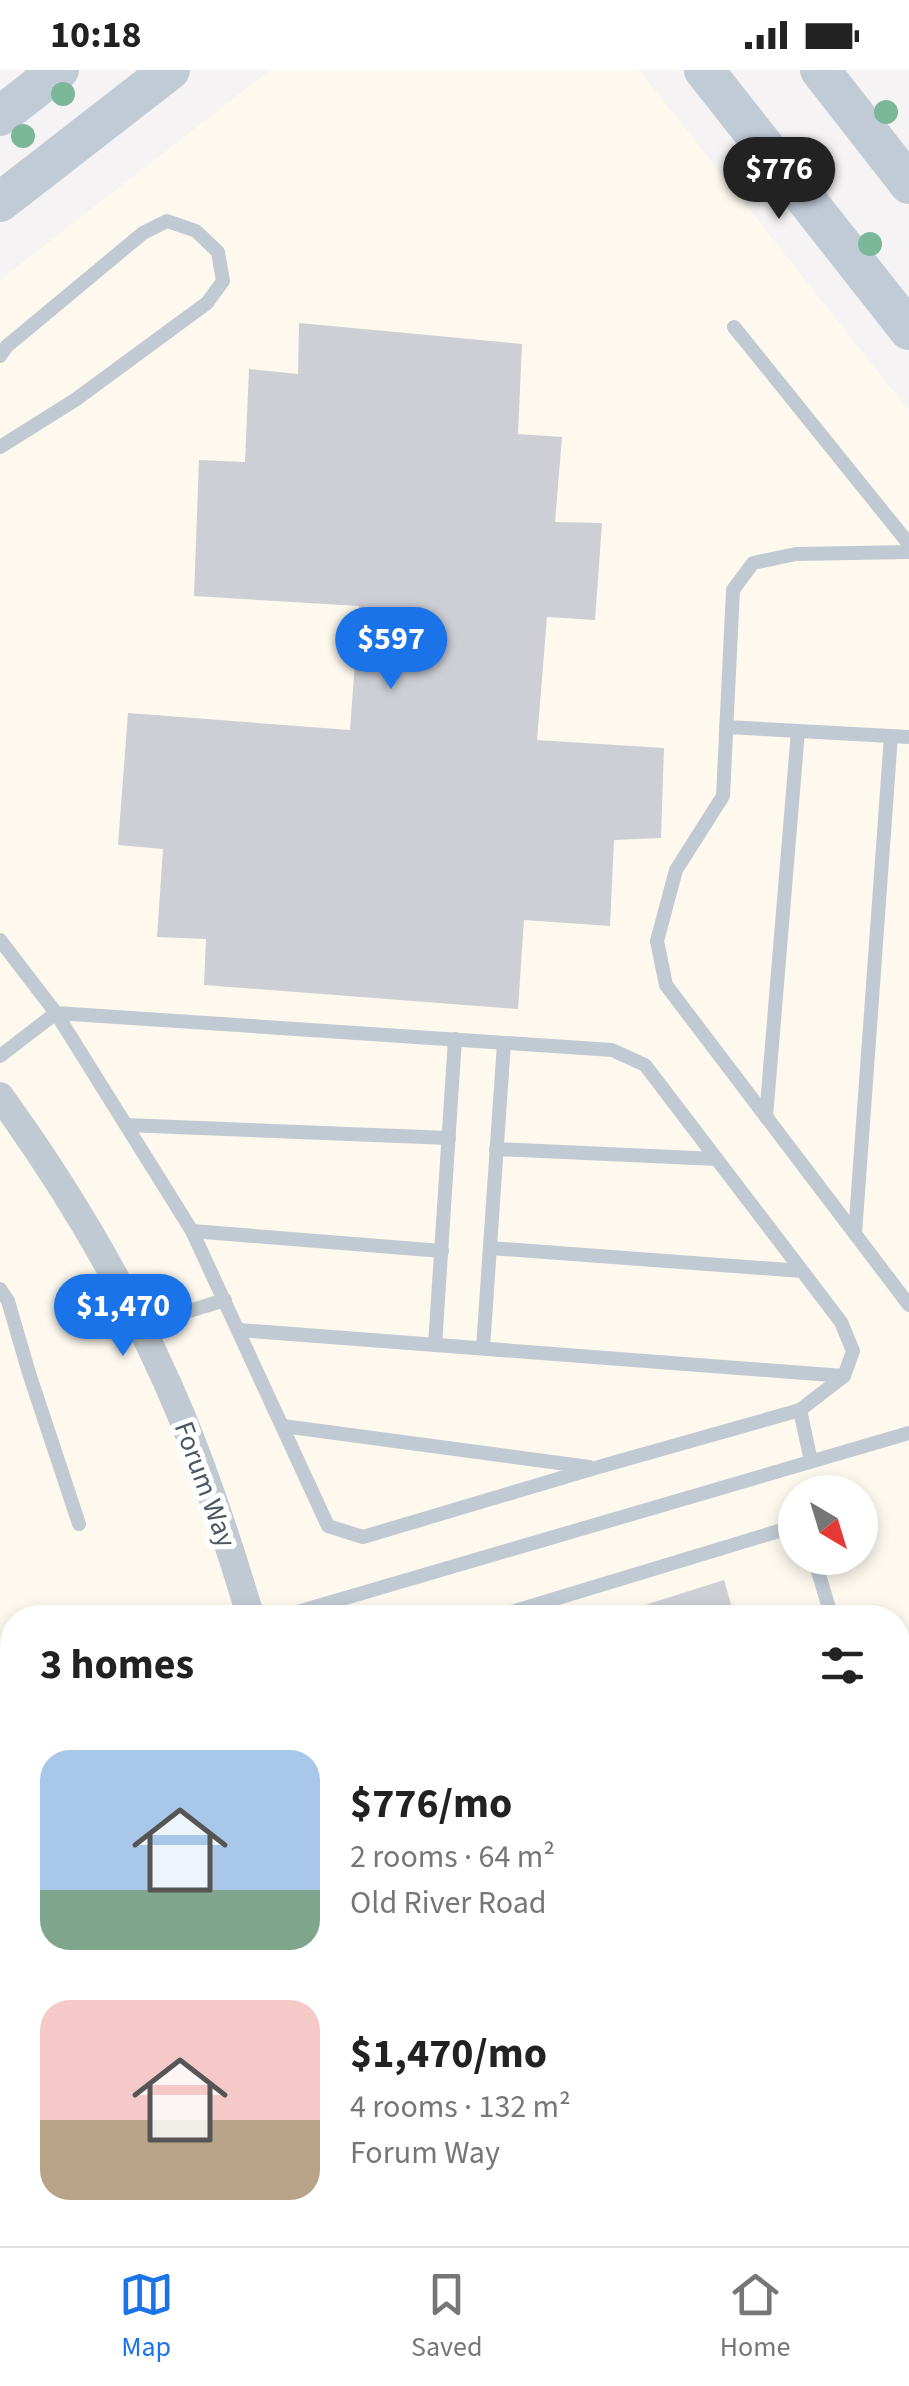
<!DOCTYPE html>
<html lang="en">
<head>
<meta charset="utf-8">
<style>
  body { margin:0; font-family:"Source Sans 3",sans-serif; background:#f6f6f6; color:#222; height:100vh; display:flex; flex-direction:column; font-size:38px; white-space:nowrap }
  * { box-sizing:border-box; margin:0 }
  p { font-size:32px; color:#767676 }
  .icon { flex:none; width:55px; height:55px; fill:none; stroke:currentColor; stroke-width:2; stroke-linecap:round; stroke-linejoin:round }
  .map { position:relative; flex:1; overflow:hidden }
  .drawer { position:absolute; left:0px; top:1535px; width:910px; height:642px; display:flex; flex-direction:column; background:#fff; border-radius:40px 40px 0 0; box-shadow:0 5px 15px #0003 }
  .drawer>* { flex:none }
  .needle { width:65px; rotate:142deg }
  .tools { position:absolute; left:778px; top:1405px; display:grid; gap:20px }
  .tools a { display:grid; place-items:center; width:100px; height:100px; border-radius:50%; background:#fff; box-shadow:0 5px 15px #0003; font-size:50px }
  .price { position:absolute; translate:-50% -85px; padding:0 22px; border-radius:35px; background:#1a73e8; color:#fff; font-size:32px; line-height:65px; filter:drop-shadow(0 2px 5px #0008) }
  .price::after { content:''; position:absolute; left:50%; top:60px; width:30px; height:22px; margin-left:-15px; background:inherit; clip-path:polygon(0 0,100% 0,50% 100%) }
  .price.active { background:#222; color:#fff }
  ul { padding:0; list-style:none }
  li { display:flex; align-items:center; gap:30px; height:250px; padding:0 40px }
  li span { display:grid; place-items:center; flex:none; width:280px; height:200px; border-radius:30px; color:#555 }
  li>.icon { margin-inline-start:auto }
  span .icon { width:120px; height:120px; fill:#fffc; stroke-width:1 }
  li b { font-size:42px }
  h2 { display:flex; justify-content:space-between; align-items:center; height:120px; padding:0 40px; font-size:42px }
  .status { display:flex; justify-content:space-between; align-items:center; height:70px; padding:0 50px; background:#fff; direction:ltr }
  .status svg { height:28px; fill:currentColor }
  .dock { display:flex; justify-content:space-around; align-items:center; height:140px; border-top:2px solid #e0e0e0; background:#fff; font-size:28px; color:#767676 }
  .dock a { display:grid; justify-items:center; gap:5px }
  .dock .active { color:#1a73e8 }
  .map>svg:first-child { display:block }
  .commercial { fill:#fdf9ef; fill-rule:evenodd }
  .building { fill:#cdcfd5 }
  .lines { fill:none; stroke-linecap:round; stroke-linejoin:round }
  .service { stroke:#c1cad2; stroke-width:14 }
  .minor { stroke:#c1cad2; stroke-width:28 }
  .tertiary { stroke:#c1cad2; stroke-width:35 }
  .secondary { stroke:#c1cbd6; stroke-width:40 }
  .tree { fill:#7bb799 }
  .labels { text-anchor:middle; stroke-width:10; stroke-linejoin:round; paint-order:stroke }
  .street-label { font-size:28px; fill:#4a5661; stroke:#fff }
</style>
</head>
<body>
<div class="status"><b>10:18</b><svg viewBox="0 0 49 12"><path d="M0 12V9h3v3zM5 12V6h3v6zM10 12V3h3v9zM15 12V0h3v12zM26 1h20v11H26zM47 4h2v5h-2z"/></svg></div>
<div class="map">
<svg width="909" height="2176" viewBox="0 0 909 2176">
  <rect width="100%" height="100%" fill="#f5f3f3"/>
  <path class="commercial" d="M270,0H639L909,341V2176H10L0,2163V210ZM795,1422H860V1488H795ZM12,1548H898V2165H12Z"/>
  <g class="building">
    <polygon points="299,253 522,274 518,364 562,367 555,452 602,453 595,550 547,547 537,670 664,678 661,768 614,770 610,856 524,850 518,939 204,915 206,869 157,867 163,779 118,775 128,643 350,660 359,536 194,526 199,390 245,392 249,299 298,304"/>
    <polygon points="724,1510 735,1548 608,1548 607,1547"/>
  </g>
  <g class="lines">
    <g class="service">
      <polyline points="734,257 909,474"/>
      <polyline points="0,286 7,276 143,163 167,151 196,161 218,182 223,211 207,233 75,330 0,377"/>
      <polyline points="909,482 796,484 753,493 733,520 723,726 676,800 657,871 666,915 909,1235"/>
      <polyline points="726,657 909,667"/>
      <polyline points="0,870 56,943 612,980 645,995 841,1252 853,1281 844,1306 800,1340 811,1391"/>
      <polyline points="0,986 56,943 192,1161 328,1456 363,1467 595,1398 800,1340"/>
      <polyline points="766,1047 798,661"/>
      <polyline points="126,1055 449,1068"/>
      <polyline points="496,1079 717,1089"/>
      <polyline points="192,1161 442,1181"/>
      <polyline points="855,1164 891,666"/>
      <polyline points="490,1178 802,1201"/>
      <polyline points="0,1219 8,1231 29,1303 79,1454"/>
      <polyline points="140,1256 225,1230"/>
      <polyline points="239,1260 844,1306"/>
      <polyline points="435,1275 455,969"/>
      <polyline points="483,1278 504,973"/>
      <polyline points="283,1356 589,1397"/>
      <polyline points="814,1488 832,1548"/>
      <polyline points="277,1548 909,1363"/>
      <polyline points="492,1548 782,1460 795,1462"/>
      <polyline points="898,1767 909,1805"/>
    </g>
    <path class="minor" d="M0,1026C73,1127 137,1237 184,1352C210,1416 231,1481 251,1548"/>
    <g class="tertiary">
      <polyline points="898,1947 909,1947"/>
      <polyline points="26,2176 40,2165"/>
    </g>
    <g class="secondary">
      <polyline points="704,0 909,260"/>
      <polyline points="820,0 909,114"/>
      <polyline points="0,46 59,0"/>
      <polyline points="0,132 170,0"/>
    </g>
  </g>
  <g class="tree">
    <circle cx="63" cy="24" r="12"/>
    <circle cx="886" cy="42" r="12"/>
    <circle cx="23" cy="66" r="12"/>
    <circle cx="805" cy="94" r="12"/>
    <circle cx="870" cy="174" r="12"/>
  </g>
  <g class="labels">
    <g class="street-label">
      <text transform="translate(206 1414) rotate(70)" y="10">Forum Way</text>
    </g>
  </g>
</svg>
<div class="tools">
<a><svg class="needle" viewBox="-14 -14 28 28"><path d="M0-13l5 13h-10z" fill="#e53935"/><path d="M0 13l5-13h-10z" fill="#767676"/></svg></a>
</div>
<b class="price active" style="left:779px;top:152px">$776</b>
<b class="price" style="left:391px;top:622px">$597</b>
<b class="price" style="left:123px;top:1289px">$1,470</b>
<section class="drawer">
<h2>3 homes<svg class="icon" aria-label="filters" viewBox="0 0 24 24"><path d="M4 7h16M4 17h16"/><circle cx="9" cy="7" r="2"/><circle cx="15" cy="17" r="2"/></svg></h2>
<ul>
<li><span style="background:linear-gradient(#a9c7e8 70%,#7fa58c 0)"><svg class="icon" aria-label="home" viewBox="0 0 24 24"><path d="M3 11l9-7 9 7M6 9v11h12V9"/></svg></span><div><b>$776/mo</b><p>2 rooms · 64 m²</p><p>Old River Road</p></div></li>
<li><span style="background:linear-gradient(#f6c9c9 60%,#b9a48a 0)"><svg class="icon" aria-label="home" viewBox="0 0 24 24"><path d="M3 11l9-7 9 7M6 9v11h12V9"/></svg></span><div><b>$1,470/mo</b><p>4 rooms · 132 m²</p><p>Forum Way</p></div></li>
</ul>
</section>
</div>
<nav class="dock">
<a class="active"><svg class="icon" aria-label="map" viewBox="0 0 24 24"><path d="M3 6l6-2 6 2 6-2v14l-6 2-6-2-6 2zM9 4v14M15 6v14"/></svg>Map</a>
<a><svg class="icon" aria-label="saved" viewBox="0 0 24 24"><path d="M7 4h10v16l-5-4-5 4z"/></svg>Saved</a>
<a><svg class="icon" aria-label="home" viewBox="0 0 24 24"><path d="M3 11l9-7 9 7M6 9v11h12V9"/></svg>Home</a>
</nav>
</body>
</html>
